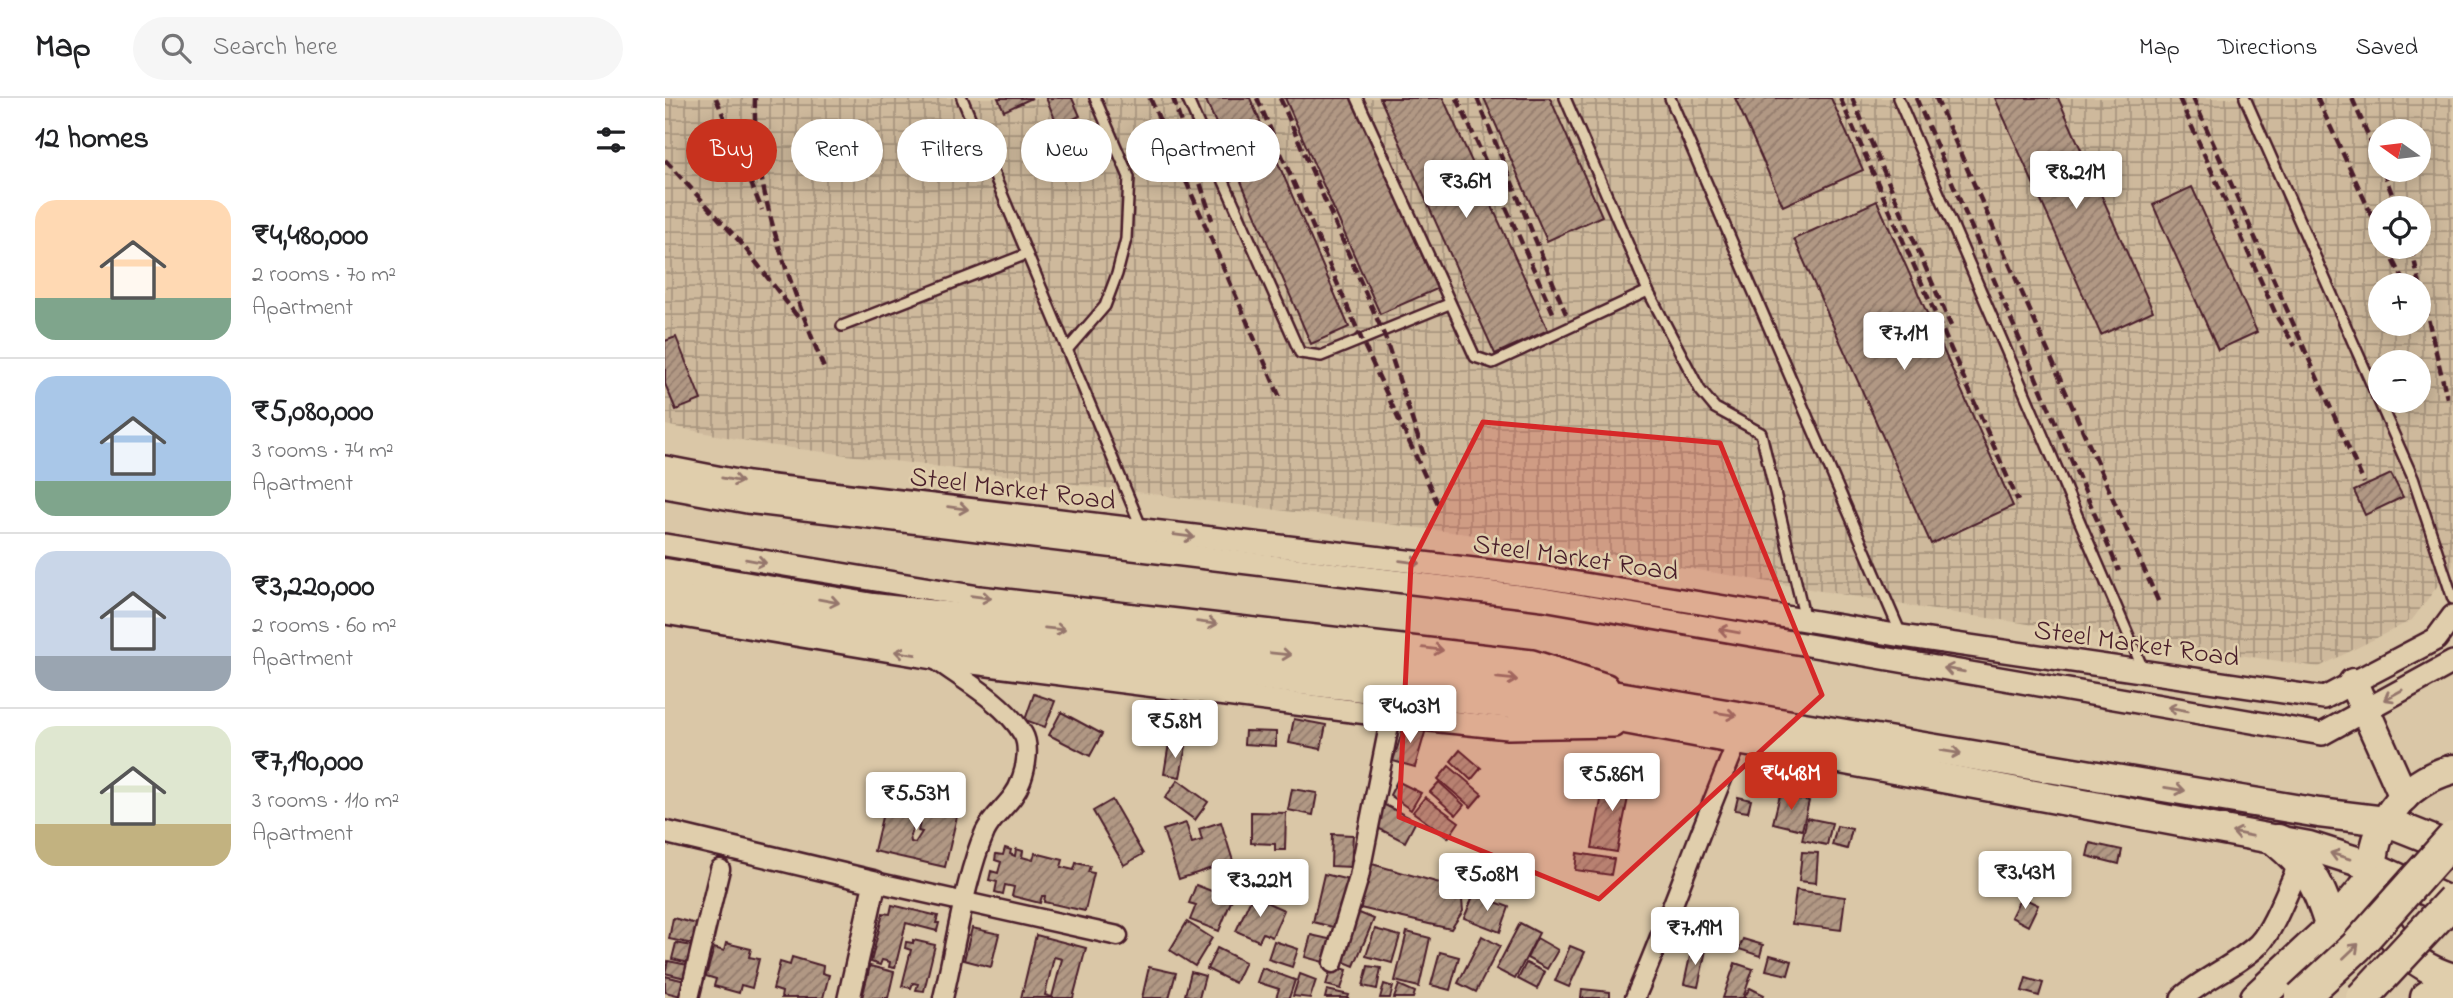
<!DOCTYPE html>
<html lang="en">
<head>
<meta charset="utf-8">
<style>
  body { margin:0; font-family:"Indie Flower",sans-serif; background:#f6f6f6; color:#202124; height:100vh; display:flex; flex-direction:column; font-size:26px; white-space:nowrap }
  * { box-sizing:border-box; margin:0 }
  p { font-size:23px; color:#757577 }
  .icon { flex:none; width:38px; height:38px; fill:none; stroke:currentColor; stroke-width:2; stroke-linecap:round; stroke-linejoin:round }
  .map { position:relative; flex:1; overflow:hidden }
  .sheet { display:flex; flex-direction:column; background:#fff; width:665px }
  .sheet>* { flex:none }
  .banner { position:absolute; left:21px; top:21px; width:665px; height:63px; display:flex; gap:14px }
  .needle { width:46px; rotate:284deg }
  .tools { position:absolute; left:1703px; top:21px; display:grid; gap:14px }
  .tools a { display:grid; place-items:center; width:63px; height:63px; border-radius:50%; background:#fff; box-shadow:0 4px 18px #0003; font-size:35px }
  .price { position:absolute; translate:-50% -60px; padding:0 16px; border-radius:7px; background:#fff; color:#222; font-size:23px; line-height:46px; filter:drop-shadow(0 2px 4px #0008) }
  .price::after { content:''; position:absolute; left:50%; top:42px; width:21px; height:16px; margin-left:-10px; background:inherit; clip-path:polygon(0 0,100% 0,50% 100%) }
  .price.active { background:#c8321e; color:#fff }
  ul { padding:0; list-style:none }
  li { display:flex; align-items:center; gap:21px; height:175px; padding:0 35px }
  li+li { border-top:2px solid #e0e0e0 }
  li span { display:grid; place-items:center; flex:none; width:196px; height:140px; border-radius:21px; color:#555 }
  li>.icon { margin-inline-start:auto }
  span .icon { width:84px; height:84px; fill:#fffc; stroke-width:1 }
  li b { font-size:30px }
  h2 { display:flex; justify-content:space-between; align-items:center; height:84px; padding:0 35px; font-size:30px }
  .tag { padding:0 24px; border-radius:32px; background:#fff; box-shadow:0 4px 18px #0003; font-size:24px; line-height:63px }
  .tag.active { background:#c8321e; color:#fff }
  header { display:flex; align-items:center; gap:42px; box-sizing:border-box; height:98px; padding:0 35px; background:#fff; border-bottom:2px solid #e0e0e0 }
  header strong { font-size:33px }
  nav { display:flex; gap:38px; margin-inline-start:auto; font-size:24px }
  .search { width:490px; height:63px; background:#f6f6f6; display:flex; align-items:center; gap:18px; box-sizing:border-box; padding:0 24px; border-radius:38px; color:#757577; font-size:26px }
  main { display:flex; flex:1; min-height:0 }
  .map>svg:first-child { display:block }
  .industrial { fill:url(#industrial-grid); fill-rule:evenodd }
  .building { fill:url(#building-hatch); stroke:#4a1f2b; stroke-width:2; fill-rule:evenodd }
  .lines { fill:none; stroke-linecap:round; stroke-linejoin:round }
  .service-casing { stroke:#4a1f2b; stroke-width:14 }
  .minor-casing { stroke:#4a1f2b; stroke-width:23 }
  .tertiary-casing { stroke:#4a1f2b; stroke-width:26 }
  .trunk-casing { stroke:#4a1f2b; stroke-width:33 }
  .motorway-casing { stroke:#4a1f2b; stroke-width:37 }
  .service { stroke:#e0ceac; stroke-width:9 }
  .minor { stroke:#e0ceac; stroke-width:18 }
  .tertiary { stroke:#e0ceac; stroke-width:21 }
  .trunk { stroke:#e0ceac; stroke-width:28 }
  .motorway { stroke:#e0ceac; stroke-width:32 }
  .rail { stroke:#4a1f2b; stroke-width:4.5; stroke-dasharray:10 5; stroke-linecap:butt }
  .motorway-bridge-casing { stroke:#4a1f2b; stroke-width:37; stroke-linecap:butt }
  .motorway-bridge { stroke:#e0ceac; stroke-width:32 }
  .oneway { stroke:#95766c }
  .marked { fill:#d62828; fill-opacity:0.2; stroke:#d62828; stroke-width:5; stroke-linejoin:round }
  .labels { text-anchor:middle; stroke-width:5; stroke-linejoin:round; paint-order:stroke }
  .street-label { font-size:28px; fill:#4a1f2b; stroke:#e0ceac }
</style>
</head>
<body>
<header>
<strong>Map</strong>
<div class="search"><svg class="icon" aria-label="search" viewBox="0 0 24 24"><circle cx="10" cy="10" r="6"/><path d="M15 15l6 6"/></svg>Search here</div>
<nav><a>Map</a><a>Directions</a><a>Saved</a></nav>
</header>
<main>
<section class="sheet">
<h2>12 homes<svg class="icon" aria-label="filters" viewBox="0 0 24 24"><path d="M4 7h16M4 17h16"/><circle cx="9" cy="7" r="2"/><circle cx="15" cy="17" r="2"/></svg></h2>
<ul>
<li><span style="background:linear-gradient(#ffd9b3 70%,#7fa58c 0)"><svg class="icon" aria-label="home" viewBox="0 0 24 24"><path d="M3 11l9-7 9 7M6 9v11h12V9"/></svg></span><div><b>₹4,480,000</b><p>2 rooms · 70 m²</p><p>Apartment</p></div></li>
<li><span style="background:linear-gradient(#a9c7e8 75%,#7fa58c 0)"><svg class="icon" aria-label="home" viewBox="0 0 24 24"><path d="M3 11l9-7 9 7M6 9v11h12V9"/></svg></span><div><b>₹5,080,000</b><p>3 rooms · 74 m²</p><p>Apartment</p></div></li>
<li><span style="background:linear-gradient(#c9d6e8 75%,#9aa5b1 0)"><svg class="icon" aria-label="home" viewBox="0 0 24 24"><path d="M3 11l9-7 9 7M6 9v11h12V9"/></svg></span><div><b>₹3,220,000</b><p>2 rooms · 60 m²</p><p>Apartment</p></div></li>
<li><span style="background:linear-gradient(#dfe7d0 70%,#c2b280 0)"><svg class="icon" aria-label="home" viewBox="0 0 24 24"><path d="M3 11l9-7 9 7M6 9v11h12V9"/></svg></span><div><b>₹7,190,000</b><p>3 rooms · 110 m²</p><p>Apartment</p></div></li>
</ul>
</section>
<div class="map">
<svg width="1788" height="900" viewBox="0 0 1788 900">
  <defs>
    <pattern id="industrial-grid" width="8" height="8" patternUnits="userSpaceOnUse" patternTransform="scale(1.75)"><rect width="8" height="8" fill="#ceb99c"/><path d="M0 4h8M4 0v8" fill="none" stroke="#a9967f"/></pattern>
    <pattern id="building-hatch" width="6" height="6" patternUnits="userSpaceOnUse" patternTransform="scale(1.75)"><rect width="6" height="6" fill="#b19884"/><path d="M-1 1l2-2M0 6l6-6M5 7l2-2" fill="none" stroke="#927b6c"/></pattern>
  </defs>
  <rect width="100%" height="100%" fill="#dac7a7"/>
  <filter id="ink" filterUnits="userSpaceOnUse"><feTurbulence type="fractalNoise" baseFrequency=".0143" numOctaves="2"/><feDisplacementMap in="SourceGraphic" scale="14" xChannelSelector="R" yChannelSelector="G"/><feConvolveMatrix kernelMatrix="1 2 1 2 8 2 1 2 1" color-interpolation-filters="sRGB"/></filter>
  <g filter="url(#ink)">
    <path class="industrial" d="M0,0H1788V467L1747,522L1654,569L1262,511L880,446L103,347L0,327ZM1715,33H1754V72H1715ZM1715,110H1754V149H1715ZM1715,187H1754V226H1715ZM1715,264H1754V303H1715Z"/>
    <g class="building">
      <polygon points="333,0 367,0 339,13"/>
      <polygon points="381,0 407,0 415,18 393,28"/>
      <polygon points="540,0 585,0 684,229 646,246"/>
      <polygon points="620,0 688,0 772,191 715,216"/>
      <polygon points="715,0 778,0 883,232 830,256"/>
      <polygon points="819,0 885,0 937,118 882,143"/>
      <polygon points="1070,0 1166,0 1198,72 1118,108"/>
      <polygon points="1330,0 1393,0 1488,213 1436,237"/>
      <polygon points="1527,89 1592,234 1553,252 1488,107"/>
      <polygon points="1212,103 1348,408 1266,446 1129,141"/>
      <polygon points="11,239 36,302 11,312 0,286 0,243"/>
      <polygon points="1726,376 1738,399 1700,417 1689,393"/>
      <polygon points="369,596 390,603 380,629 360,622"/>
      <polygon points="396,614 437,636 425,658 384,637"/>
      <polygon points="629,621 661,627 656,651 624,645"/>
      <polygon points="740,625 761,631 750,669 728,663"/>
      <polygon points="580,633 611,634 611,648 579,646"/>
      <polygon points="504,645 521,648 515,679 499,676"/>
      <polygon points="795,652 816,670 806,682 786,663"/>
      <polygon points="784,668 817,696 806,709 773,681"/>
      <polygon points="941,676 967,680 952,754 927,750"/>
      <polygon points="513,682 543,704 530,722 500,700"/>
      <polygon points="732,683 756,695 746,712 725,697"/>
      <polygon points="774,684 799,707 791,717 765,694"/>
      <polygon points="627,691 652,695 648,717 623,712"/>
      <polygon points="1115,697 1144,703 1137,732 1108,725"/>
      <path d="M222,698L293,714L280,769L209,753ZM251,724L255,725L253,733L257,734L250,745L246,744L245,737Z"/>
      <polygon points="760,699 794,724 783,740 748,714"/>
      <polygon points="1073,699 1086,702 1083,714 1070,712"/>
      <polygon points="447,702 478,756 459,767 428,713"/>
      <polygon points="718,706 751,723 740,744 707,727"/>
      <polygon points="586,714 621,715 620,752 610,752 610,746 586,745"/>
      <polygon points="1142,720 1167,725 1162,747 1137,742"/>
      <polygon points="556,724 568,763 514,781 498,732 521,725 527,745 537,742 534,731"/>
      <polygon points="1172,728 1187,731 1182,751 1167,747"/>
      <polygon points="667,736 688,737 686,769 666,768"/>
      <polygon points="1425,745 1457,752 1454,766 1422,758"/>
      <polygon points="340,750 346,752 345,756 350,758 351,751 358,753 357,759 368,762 370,755 398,762 396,769 409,772 411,765 425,768 423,774 429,775 420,813 379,804 380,798 377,798 375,805 347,798 349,789 340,787 338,796 330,794 332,784 324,782 326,773 333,775 336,764 330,762 331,756 338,757"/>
      <polygon points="1137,754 1153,755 1151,785 1134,783"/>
      <polygon points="912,755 949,761 946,777 910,772"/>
      <polygon points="707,766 796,791 798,813 786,831 695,810"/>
      <polygon points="659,776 684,782 672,830 648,824"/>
      <polygon points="531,787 567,801 554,833 525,822 531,807 524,805"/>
      <polygon points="1131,792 1180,799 1176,832 1127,826"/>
      <polygon points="809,796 844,809 835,834 799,820"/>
      <polygon points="587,798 619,812 607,839 598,835 594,843 571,833"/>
      <polygon points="1356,799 1373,807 1363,828 1346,819"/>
      <polygon points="227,807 273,818 271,825 274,825 272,833 241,825 230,870 224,869 225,864 217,862 215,867 206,864 218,815 225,816"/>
      <polygon points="692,814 709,821 689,868 672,861"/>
      <polygon points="8,820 32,826 28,846 4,841"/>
      <polygon points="522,824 547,840 530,868 505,852"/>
      <polygon points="855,825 874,835 850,881 831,871"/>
      <polygon points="307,830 334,836 326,869 299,862"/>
      <polygon points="710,831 735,838 727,865 701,858"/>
      <polygon points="742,834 765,840 754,889 730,883"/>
      <path d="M371,837L421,850L408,900H356ZM389,859L397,861L387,899L380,897Z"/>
      <polygon points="646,837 668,842 662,865 640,859"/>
      <polygon points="817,838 835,848 811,894 793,885"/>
      <polygon points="872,840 893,852 882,871 862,860"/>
      <polygon points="1078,841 1098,847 1095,858 1074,851"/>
      <polygon points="248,842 270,847 259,893 251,892 253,886 248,885 246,890 237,888 246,852 240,850 241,844 248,845"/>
      <polygon points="609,843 633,851 627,869 603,861"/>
      <polygon points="11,845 27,848 24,865 7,861"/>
      <polygon points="61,845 86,851 84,859 94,861 87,890 76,887 74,895 49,888 51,881 41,878 49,850 59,853"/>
      <polygon points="905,848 920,854 904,889 890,883"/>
      <polygon points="1027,849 1041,852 1033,889 1019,886"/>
      <polygon points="552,850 580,864 570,885 542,871"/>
      <polygon points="775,854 794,859 785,892 766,887"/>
      <polygon points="1105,857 1127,863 1123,877 1101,872"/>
      <polygon points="127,859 158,868 157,875 164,877 158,900 116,900 117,894 108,891 115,864 125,867"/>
      <polygon points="3,863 23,867 20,880 0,875"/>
      <polygon points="861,865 880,874 872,891 853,881"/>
      <polygon points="1070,865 1088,871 1078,900 1058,900"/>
      <polygon points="667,867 682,872 676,891 661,887"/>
      <polygon points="205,868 229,874 223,900 197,900"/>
      <polygon points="703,868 716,870 712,891 698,888"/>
      <polygon points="484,869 511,875 504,900 477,900"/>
      <polygon points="597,870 630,882 624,900 611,900 614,891 592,884"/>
      <polygon points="526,874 540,878 534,900 520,897"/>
      <polygon points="635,876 651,882 645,900 628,898"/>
      <polygon points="0,878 20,883 16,898 0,894"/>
      <polygon points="1361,880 1378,885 1374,898 1357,893"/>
      <polygon points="719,886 728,889 725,900 715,900"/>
      <polygon points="734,887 750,894 748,900 729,900"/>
      <polygon points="1085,890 1099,897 1097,900 1079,900"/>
      <polygon points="917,891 945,894 945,900 916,900"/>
      <polygon points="662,892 684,897 683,900 660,900"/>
    </g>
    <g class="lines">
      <defs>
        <g id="service">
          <polyline points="297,0 477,431"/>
          <polyline points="522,0 635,255 656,258 784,206"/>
          <polyline points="692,0 810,259 828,265 983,193"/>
          <polyline points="900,0 983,193 1035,292 1050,310 1096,335 1140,522"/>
          <polyline points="1005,0 1236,536"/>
          <polyline points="1233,0 1478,571"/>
          <polyline points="1580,0 1748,380 1788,501"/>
          <polyline points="177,228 362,156"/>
          <polyline points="402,252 440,208 452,176 461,141 464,79 430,0"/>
        </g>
        <g id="minor">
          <path d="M268,560C296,580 341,606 358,636C365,648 361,670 356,683C349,704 329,715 320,734C300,779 290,851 278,900"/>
          <polyline points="210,784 453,838"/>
          <polyline points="668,865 694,779 726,618"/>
          <polyline points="24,900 55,771"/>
          <path d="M970,900C1007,814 1037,726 1074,640"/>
        </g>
        <g id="tertiary">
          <polyline points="0,369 83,385 876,479 1237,538 1659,600 1771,541 1788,518"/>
          <polyline points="0,389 82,404 878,501 1657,636 1788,564"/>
          <polyline points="0,447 314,499 867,563 942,587"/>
          <polyline points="0,515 268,560 726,618 843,630 949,628"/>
          <polyline points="0,734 210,784 184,900"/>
          <path d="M1517,900C1541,879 1571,868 1594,846C1610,829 1625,785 1637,762"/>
        </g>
        <g id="trunk">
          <polyline points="0,475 208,510 863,583 1654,715 1720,723 1788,750"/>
          <polyline points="0,499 161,528 933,616 1644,748 1707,768 1788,805"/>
          <polyline points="1688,585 1739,699"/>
          <path d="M1788,671C1680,701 1681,849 1788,880"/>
        </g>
        <g id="motorway">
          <path d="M1613,743C1646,770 1655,790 1667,830"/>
          <polyline points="1592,900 1667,830 1707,782"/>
          <polyline points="1762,900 1788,883"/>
        </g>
      </defs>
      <use href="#service" class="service-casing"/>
      <use href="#minor" class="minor-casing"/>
      <use href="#tertiary" class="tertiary-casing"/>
      <use href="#trunk" class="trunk-casing"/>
      <use href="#motorway" class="motorway-casing"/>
      <use href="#service" class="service"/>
      <use href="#minor" class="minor"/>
      <use href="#tertiary" class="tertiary"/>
      <use href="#trunk" class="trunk"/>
      <use href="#motorway" class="motorway"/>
      <g class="rail">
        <polyline points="51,0 97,112"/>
        <path d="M90,0C87,95 126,185 160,273"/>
        <polyline points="485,0 616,302"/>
        <polyline points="508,0 547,122"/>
        <polyline points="592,0 699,247 774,408"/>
        <polyline points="615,0 720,239 759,358"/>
        <polyline points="792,0 890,219"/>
        <polyline points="812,0 901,216"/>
        <polyline points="1175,0 1353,403"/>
        <polyline points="1187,0 1286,228"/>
        <polyline points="1251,0 1454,473"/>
        <polyline points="1271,0 1494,505"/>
        <polyline points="1514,0 1613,221 1630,248"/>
        <polyline points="1528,0 1699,385"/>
        <polyline points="1652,0 1715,135"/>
        <polyline points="1687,0 1715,65"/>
        <polyline points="0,62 77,146 135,222"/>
        <polyline points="1718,72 1732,110"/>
        <polyline points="1722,149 1741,187"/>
        <polyline points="1746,149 1782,300"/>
      </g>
      <defs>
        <g id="motorway-bridge">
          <polyline points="1636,900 1691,849 1788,740"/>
          <polyline points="1697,900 1788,802"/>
        </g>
      </defs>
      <use href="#motorway-bridge" class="motorway-bridge-casing"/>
      <use href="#motorway-bridge" class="motorway-bridge"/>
    </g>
    <defs><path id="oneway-shaft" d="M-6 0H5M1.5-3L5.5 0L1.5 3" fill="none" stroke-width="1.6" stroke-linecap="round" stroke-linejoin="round" transform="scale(1.75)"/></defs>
    <g class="oneway">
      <use href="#oneway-shaft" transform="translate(67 382) rotate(11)"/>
      <use href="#oneway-shaft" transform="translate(293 410) rotate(7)"/>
      <use href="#oneway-shaft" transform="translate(519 438) rotate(7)"/>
      <use href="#oneway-shaft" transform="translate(91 463) rotate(10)"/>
      <use href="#oneway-shaft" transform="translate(745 464) rotate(7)"/>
      <use href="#oneway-shaft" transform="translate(316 499) rotate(7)"/>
      <use href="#oneway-shaft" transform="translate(164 503) rotate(10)"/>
      <use href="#oneway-shaft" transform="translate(542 525) rotate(7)"/>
      <use href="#oneway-shaft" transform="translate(390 531) rotate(6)"/>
      <use href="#oneway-shaft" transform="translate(1064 533) rotate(-170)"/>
      <use href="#oneway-shaft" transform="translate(768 551) rotate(7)"/>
      <use href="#oneway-shaft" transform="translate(240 555) rotate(-171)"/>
      <use href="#oneway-shaft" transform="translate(616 556) rotate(6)"/>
      <use href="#oneway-shaft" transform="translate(1289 572) rotate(-170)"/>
      <use href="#oneway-shaft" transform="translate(842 581) rotate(6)"/>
      <use href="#oneway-shaft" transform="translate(1728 597) rotate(151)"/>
      <use href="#oneway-shaft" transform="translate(1513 611) rotate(-170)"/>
      <use href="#oneway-shaft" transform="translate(1061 616) rotate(9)"/>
      <use href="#oneway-shaft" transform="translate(1286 654) rotate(9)"/>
      <use href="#oneway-shaft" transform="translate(1510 691) rotate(9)"/>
      <use href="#oneway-shaft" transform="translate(1577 736) rotate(-169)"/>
      <use href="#oneway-shaft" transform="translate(1675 758) rotate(-163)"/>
      <use href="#oneway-shaft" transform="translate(1686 853) rotate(-44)"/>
    </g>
  </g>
  <path class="marked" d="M818,324L1055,345L1157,597L934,801L734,719L746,466Z"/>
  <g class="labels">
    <g class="street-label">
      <text transform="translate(348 389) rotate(7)" y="10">Steel Market Road</text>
      <text transform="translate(911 458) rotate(8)" y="10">Steel Market Road</text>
      <text transform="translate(1472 544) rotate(8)" y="10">Steel Market Road</text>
    </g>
  </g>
</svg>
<div class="tools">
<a><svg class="needle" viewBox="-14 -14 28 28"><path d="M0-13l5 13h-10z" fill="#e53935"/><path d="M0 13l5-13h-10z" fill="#757577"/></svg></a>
<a><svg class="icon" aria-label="locate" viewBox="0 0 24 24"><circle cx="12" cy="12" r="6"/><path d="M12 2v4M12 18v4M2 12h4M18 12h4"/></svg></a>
<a>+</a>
<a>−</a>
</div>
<b class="price" style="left:1411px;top:113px">₹8.21M</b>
<b class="price" style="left:801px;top:122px">₹3.6M</b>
<b class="price" style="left:1239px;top:274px">₹7.1M</b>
<b class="price" style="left:745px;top:647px">₹4.03M</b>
<b class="price" style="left:510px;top:662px">₹5.8M</b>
<b class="price active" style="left:1126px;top:714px">₹4.48M</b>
<b class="price" style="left:947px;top:715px">₹5.86M</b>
<b class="price" style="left:251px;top:734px">₹5.53M</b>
<b class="price" style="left:1360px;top:813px">₹3.43M</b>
<b class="price" style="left:822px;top:815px">₹5.08M</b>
<b class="price" style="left:595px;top:821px">₹3.22M</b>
<b class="price" style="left:1030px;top:869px">₹7.19M</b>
<div class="banner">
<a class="tag active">Buy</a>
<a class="tag">Rent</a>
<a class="tag">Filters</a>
<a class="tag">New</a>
<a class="tag">Apartment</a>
</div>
</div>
</main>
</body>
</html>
